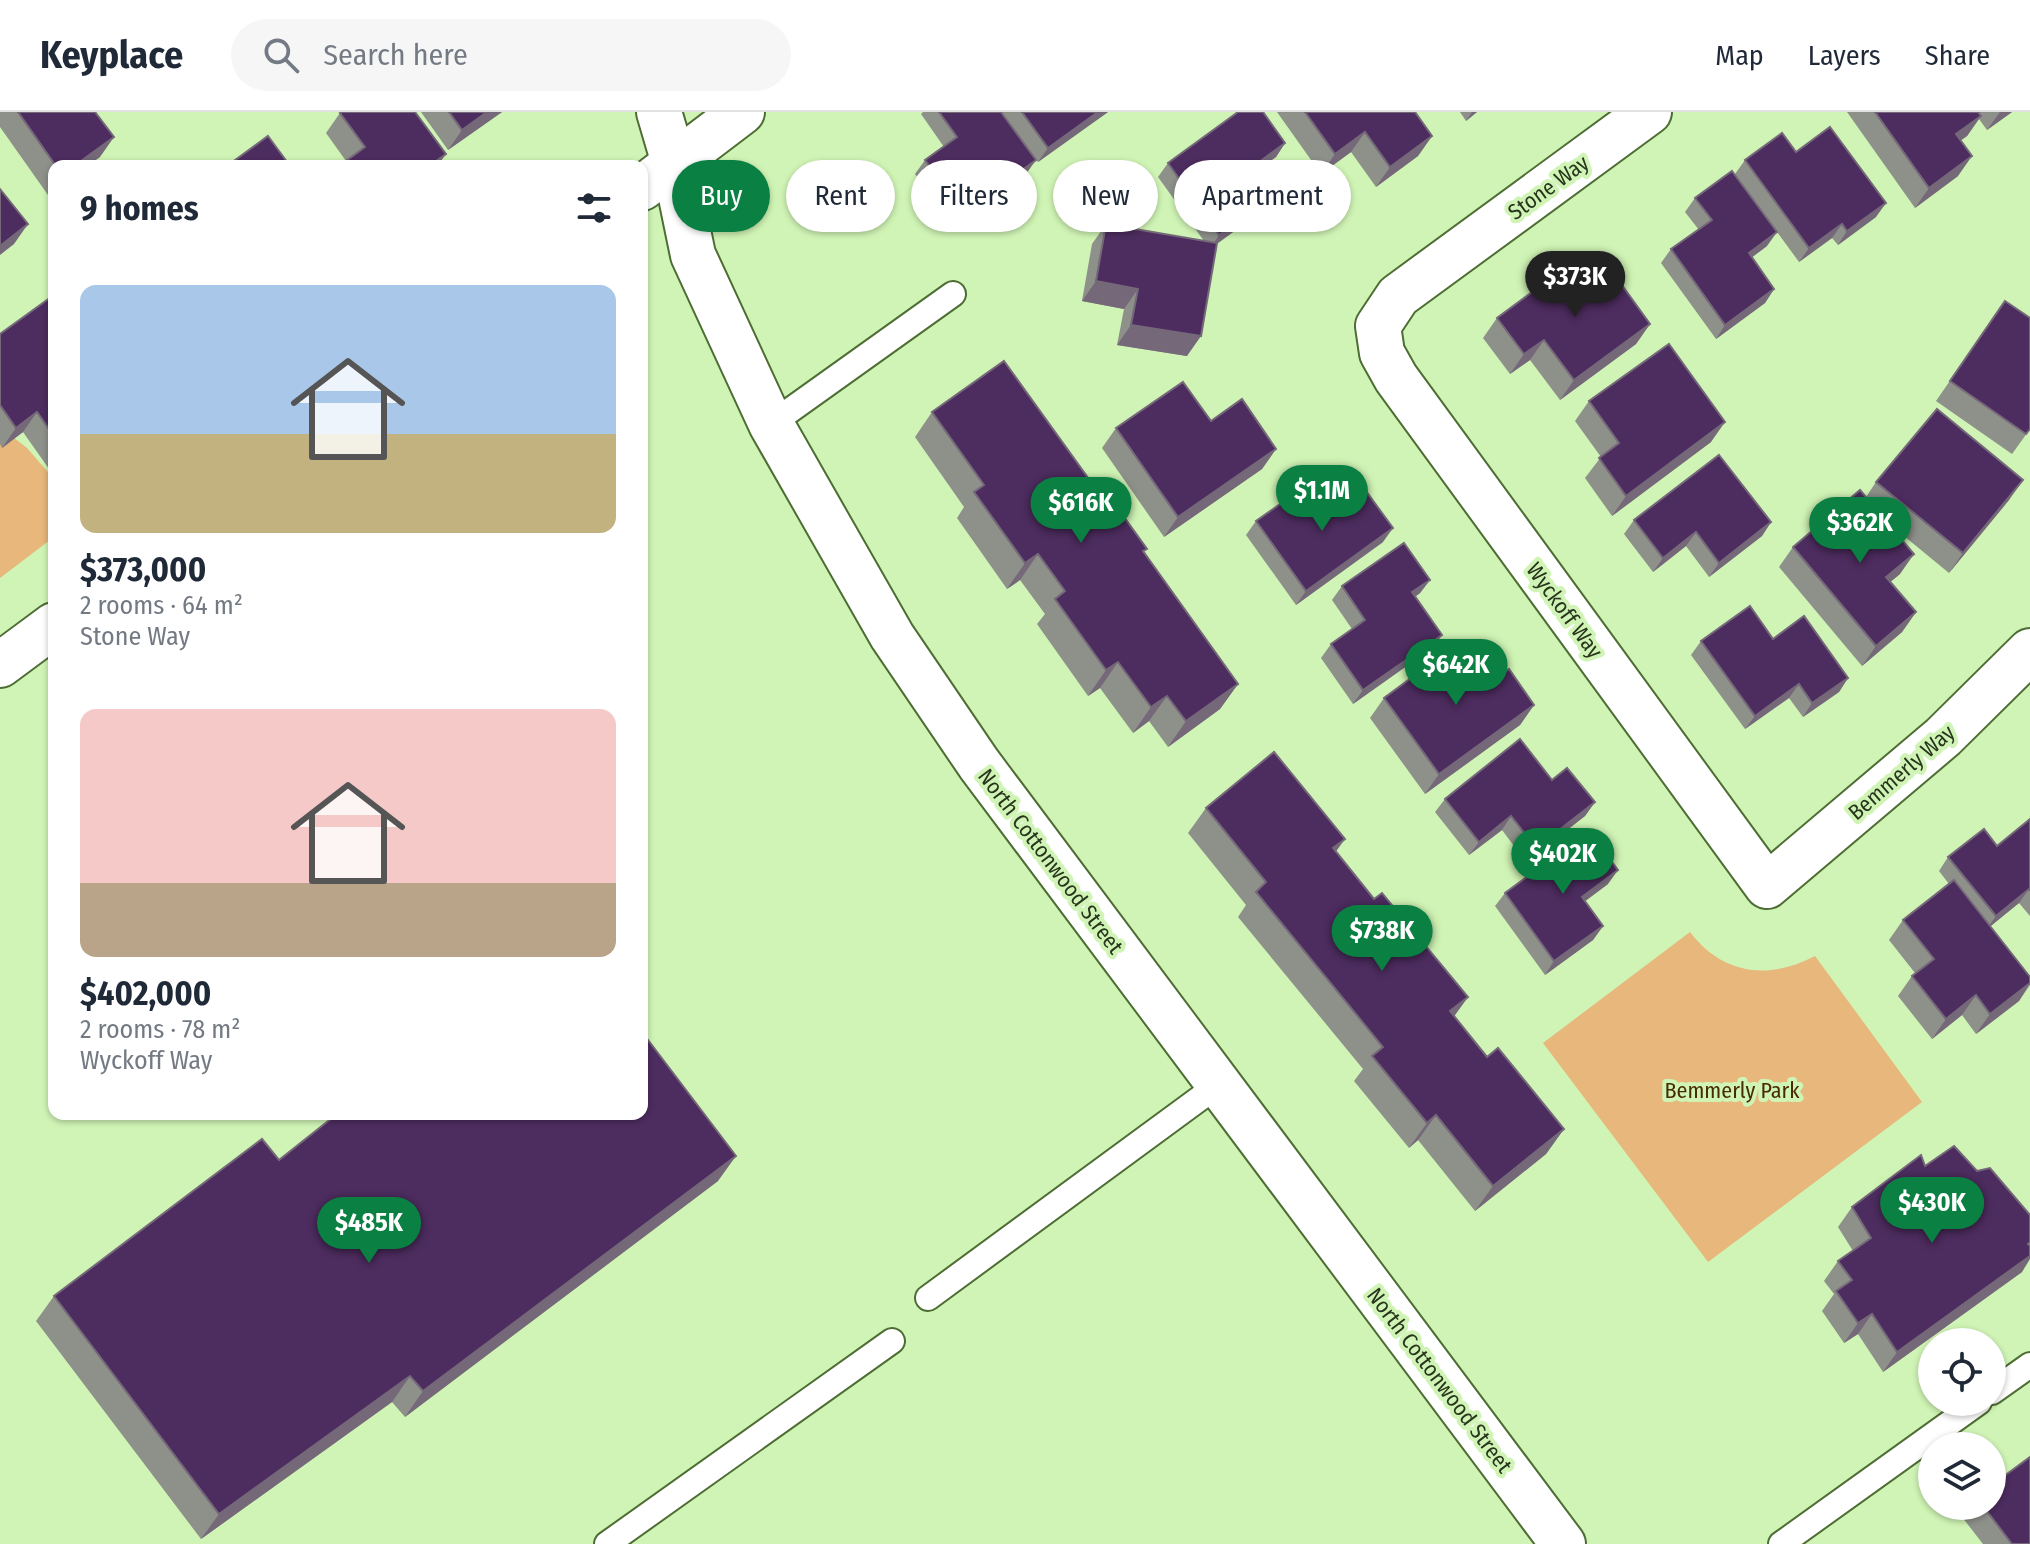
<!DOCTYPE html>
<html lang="en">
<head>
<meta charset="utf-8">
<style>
  body { margin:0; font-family:"Fira Sans Condensed",sans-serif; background:#f6f6f7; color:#1f2937; height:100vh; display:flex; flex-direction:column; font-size:30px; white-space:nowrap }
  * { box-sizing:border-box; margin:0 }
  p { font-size:26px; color:#747a83 }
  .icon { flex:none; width:44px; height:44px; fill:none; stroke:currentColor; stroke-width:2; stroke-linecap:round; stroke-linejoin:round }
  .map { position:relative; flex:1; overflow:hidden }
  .side { position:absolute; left:48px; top:48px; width:600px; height:960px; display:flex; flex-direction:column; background:#fff; border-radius:16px; box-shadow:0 2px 6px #0004 }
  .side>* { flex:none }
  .banner { position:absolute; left:672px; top:48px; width:760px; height:72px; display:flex; gap:16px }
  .buttons { position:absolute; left:1918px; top:1216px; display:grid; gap:16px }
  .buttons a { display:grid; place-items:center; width:88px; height:88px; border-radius:50%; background:#fff; box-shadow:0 2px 6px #0004; font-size:40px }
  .price { position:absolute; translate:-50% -68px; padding:0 18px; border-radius:28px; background:#0b8043; color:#fff; font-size:26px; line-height:52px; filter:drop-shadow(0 2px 4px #0008) }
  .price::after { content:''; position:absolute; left:50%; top:48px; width:24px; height:18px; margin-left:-12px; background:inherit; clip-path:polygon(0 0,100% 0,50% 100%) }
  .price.selected { background:#222; color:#fff }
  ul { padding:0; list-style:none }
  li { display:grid; align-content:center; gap:16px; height:424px; padding:0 32px }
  li span { display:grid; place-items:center; height:248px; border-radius:16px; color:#555 }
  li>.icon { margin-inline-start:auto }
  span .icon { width:144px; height:144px; fill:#fffc; stroke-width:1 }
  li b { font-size:34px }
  h2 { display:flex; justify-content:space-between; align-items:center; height:96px; padding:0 32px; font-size:34px }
  .tag { padding:0 28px; border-radius:36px; background:#fff; box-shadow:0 2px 6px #0004; font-size:28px; line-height:72px }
  .tag.selected { background:#0b8043; color:#fff }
  header { display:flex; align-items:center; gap:48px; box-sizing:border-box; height:112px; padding:0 40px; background:#fff; border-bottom:2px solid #e0e1e3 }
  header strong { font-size:38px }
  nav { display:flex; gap:44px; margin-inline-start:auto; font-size:28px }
  .search { width:560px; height:72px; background:#f6f6f7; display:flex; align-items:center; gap:20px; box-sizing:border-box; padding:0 28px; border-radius:44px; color:#747a83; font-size:30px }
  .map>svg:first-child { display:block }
  .green { fill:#e7b77b }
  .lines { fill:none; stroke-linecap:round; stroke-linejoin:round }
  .lane-casing { stroke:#4e6d34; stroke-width:28 }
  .street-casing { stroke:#4e6d34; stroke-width:48 }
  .lane { stroke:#fff; stroke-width:24 }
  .street { stroke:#fff; stroke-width:44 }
  .wall { fill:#8e908a }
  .shaded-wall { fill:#746879 }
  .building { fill:#4d2c5f; stroke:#746879; stroke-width:2 }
  .labels { text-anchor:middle; stroke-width:8; stroke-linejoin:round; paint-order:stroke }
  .street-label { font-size:22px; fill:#28351d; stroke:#d0f4b5 }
  .park-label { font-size:22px; fill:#462a00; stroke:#d0f4b5 }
</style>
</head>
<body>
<header>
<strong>Keyplace</strong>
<div class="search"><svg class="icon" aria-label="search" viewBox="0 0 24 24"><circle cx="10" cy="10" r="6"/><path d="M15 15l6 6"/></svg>Search here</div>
<nav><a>Map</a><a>Layers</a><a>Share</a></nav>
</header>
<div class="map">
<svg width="2030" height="1432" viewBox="0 0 2030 1432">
  <rect width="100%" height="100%" fill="#d0f4b5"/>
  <g class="green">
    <polygon points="0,315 27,336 54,367 54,425 0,466"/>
    <path d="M1690,820C1722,862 1768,869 1815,844L1922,990L1708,1150L1543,931Z"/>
  </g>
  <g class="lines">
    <defs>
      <g id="lane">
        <polyline points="771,312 953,182"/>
        <polyline points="928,1186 1218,973"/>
        <polyline points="1992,1280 2030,1253"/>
        <polyline points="607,1432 892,1229"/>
        <polyline points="1781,1432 1979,1290"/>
      </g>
      <g id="street">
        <polyline points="659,0 674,51 693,143 771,312 892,524 979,652 1563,1432"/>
        <polyline points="1649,0 1398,184 1378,214 1382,241 1396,266 1767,774 1943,625 2030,539"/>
        <polyline points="642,76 742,0"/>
        <polyline points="0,553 54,513"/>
      </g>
    </defs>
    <use href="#lane" class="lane-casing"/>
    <use href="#street" class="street-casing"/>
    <use href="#lane" class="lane"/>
    <use href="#street" class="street"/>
  </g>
  <g class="wall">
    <polygon points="0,0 95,0 100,45 87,54 54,54 54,79 48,83 0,15"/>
    <polygon points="421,0 502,0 448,38"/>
    <polygon points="923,0 1001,0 1026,62 953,115 915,62 925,48 944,35 921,2"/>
    <polygon points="1002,0 1108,0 1038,50"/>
    <polygon points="1277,0 1415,0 1432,24 1418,44 1376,75 1351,40 1321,62"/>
    <polygon points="1460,0 1477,0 1466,9"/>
    <polygon points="1847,0 2012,0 1987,18 1979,7 1967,24 1961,28 1958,64 1915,96"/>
    <polygon points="340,1 446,42 437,54 346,49 326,21"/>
    <polygon points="1285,31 1276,45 1254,61 1262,99 1217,131 1187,244 1117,233 1124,197 1082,189 1092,132 1106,112 1204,129 1158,65 1168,51"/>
    <polygon points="1796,40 1876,105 1838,133 1832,126 1799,150 1735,62 1745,48"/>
    <polygon points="1695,86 1767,134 1752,145 1774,177 1765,191 1716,227 1661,151 1671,137 1699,118 1685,100"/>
    <polygon points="54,183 54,364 23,320 2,336 0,332 0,222"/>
    <polygon points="2005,189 2030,317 2012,342 1936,289"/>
    <polygon points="1497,206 1650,212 1636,232 1560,288 1530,248 1510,262 1483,226"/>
    <polygon points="1589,289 1711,330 1612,404 1585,366 1601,345 1575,309"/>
    <polygon points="932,300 1099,381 1144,441 1238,572 1220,597 1168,635 1149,609 1133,621 1100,576 1088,584 1037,512 1045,502 1020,468 1007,477 957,406 964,395 915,325"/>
    <polygon points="1211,309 1276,337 1262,357 1164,425 1102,336 1116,316"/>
    <polygon points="1876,370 2009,388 1949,461 1887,410 1900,462 1890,470 1916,500 1902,520 1862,554 1779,455 1793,435 1866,385"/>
    <polygon points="1327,401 1383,430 1296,493 1246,423 1256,409"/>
    <polygon points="1634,408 1771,410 1762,424 1709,465 1686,434 1653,460 1624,422"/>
    <polygon points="1430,468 1420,481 1415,485 1442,523 1432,536 1353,592 1321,546 1331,532 1352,517 1332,488 1342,474"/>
    <polygon points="1773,527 1848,566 1839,580 1803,605 1789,586 1745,617 1691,543 1701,529"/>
    <polygon points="1490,571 1534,593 1520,613 1425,682 1370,606 1384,586"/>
    <polygon points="1552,668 1595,690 1585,704 1526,750 1502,718 1469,743 1435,700 1445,687"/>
    <polygon points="1206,696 1335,740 1374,787 1468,885 1454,904 1487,945 1564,1017 1546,1042 1475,1099 1418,1028 1409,1036 1354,969 1363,957 1238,805 1246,793 1188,721"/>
    <polygon points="2030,707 2030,804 2019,791 1990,814 2030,865 2030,873 2019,889 1976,922 1962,903 1932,927 1898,884 1912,864 1915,861 1889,828 1903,808 1949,772 1939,759 1948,745 1997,734"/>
    <polygon points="1608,772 1585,789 1603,814 1593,828 1545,863 1495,794 1505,781"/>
    <polygon points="279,1048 718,1069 405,1305 392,1290 201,1427 36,1209 54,1184"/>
    <polygon points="1852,1095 2022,1160 1883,1260 1858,1222 1844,1231 1822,1199 1834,1182 1824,1169 1838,1149 1853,1139 1838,1115"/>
    <polygon points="1970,1394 1992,1394 2030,1432 1983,1432 1962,1405"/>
  </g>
  <g class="shaded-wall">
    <polygon points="487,0 502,0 448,38 462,18"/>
    <polygon points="1098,0 1108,0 1038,50 1048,36"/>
    <polygon points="1472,0 1477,0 1466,9"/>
    <polygon points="2000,0 2012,0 1987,18"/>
    <polygon points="1981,4 1967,24 1942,42 1956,22"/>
    <polygon points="1365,20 1351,40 1321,62 1335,42"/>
    <polygon points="1432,24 1418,44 1376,75 1390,55"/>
    <polygon points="114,25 100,45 87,54 74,54"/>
    <polygon points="1285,31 1276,45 1241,70 1251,56"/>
    <polygon points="446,42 437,54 429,54"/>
    <polygon points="1972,44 1958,64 1915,96 1929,76"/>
    <polygon points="1036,48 1026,62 953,115 963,101"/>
    <polygon points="1272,85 1262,99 1210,137 1219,123"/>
    <polygon points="1886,91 1876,105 1838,133 1847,119"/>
    <polygon points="28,112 14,132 0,143 0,134"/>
    <polygon points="1842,112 1832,126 1799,150 1809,136"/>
    <polygon points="1777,120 1767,134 1739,155 1749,141"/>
    <polygon points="1096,169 1138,177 1124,197 1082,189"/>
    <polygon points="1774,177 1765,191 1716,227 1725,213"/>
    <polygon points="1650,212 1636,232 1560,288 1574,268"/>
    <polygon points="1131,213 1201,224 1187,244 1117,233"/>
    <polygon points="1544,228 1530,248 1510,262 1524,242"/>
    <polygon points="37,300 23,320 2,336 16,316"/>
    <polygon points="1725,310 1711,330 1612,404 1626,384"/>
    <polygon points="1276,337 1262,357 1164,425 1178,405"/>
    <polygon points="2023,368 2009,388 1949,461 1963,441"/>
    <polygon points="1771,410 1762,424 1709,465 1719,451"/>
    <polygon points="1393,416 1383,430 1296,493 1306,479"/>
    <polygon points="1696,420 1686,434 1653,460 1663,446"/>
    <polygon points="1038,442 1020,468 1007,477 1025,451"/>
    <polygon points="1914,442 1900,462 1872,485 1886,465"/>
    <polygon points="1430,468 1420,481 1402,494 1412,480"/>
    <polygon points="1916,500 1902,520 1862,554 1876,534"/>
    <polygon points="1442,523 1432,536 1353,592 1363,578"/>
    <polygon points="1118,550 1100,576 1088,584 1106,558"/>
    <polygon points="1848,566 1839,580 1803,605 1812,591"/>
    <polygon points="1238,572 1220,597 1168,635 1186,609"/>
    <polygon points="1799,572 1789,586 1745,617 1755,604"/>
    <polygon points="1167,584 1149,609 1133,621 1151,595"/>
    <polygon points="1534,593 1520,613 1425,682 1439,662"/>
    <polygon points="1595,690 1585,704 1526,750 1536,736"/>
    <polygon points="1511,704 1502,718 1469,743 1479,730"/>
    <polygon points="1345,727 1327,752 1333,736"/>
    <polygon points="1618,758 1608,772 1572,799 1582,785"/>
    <polygon points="2029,777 2019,791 1986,818 1996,804"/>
    <polygon points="1603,814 1593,828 1545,863 1554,849"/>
    <polygon points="2030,871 2019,889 1976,922 1990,902"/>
    <polygon points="1976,883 1962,903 1932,927 1946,907"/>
    <polygon points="1468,885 1450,910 1450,899"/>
    <polygon points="1436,1003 1418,1028 1409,1036 1427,1011"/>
    <polygon points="1564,1017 1546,1042 1475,1099 1493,1074"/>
    <polygon points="736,1044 718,1069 405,1305 423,1279"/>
    <polygon points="2030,1144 2030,1147 2022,1160 1883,1260 1897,1240"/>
    <polygon points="1872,1202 1858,1222 1844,1231 1858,1211"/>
    <polygon points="410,1264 392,1290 201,1427 219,1402"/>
  </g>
  <g class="building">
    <polygon points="18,0 95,0 114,25 74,54 56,54"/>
    <polygon points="342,0 415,0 446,42 429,54 339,54 365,35 340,1"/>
    <polygon points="449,0 487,0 462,18"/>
    <polygon points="939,0 1001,0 1036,48 963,101 925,48 957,25"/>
    <polygon points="1022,0 1098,0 1048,36"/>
    <polygon points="1238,0 1263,0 1285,31 1251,56 1272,85 1219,123 1168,51"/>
    <polygon points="1305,0 1415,0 1432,24 1390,55 1365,20 1335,42"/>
    <polygon points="1875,0 1978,0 1981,4 1956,22 1972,44 1929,76"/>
    <polygon points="1830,15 1886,91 1847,119 1842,112 1809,136 1745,48 1782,21 1796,40"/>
    <polygon points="268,24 290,54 227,54"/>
    <polygon points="1732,59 1777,120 1749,141 1774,177 1725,213 1671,137 1712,108 1695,86"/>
    <polygon points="0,77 28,112 0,134"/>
    <polygon points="1106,112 1217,131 1201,224 1131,213 1138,177 1096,169"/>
    <polygon points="1577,147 1600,178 1616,165 1650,212 1574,268 1544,228 1524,242 1497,206"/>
    <polygon points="54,183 54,324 37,300 16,316 0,293 0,222"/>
    <polygon points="2005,189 2030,206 2030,317 2026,322 1950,269"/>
    <polygon points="1669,232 1725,310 1626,384 1599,346 1619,331 1589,289"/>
    <polygon points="1004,249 1099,381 1104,377 1147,437 1143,439 1238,572 1186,609 1167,584 1151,595 1118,550 1106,558 1055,487 1065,479 1038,442 1025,451 974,380 984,373 932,300"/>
    <polygon points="1183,270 1211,309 1242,287 1276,337 1178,405 1116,316"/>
    <polygon points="1937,297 2023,368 1963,441 1876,370"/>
    <polygon points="1719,343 1771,410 1719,451 1696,420 1663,446 1634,408"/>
    <polygon points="1307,373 1327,401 1363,375 1393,416 1306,479 1256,409"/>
    <polygon points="1860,378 1914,442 1886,465 1916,500 1876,534 1793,435"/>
    <polygon points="1404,431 1430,468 1412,480 1442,523 1363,578 1331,532 1365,508 1342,474"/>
    <polygon points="1750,494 1773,527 1804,504 1848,566 1812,591 1799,572 1755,604 1701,529"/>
    <polygon points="1460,530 1490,571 1509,557 1534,593 1439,662 1384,586"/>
    <polygon points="1520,627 1552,668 1567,656 1595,690 1536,736 1511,704 1479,730 1445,687"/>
    <polygon points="1274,640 1345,727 1333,736 1374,787 1382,781 1468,885 1450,899 1487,945 1498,936 1564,1017 1493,1074 1436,1003 1427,1011 1372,944 1383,935 1256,780 1266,770 1206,696"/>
    <polygon points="2030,707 2030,778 2029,777 1996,804 1948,745 1984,717 1997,734"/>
    <polygon points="1589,719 1618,758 1582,785 1603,814 1554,849 1505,781"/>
    <polygon points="1954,768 2030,865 2030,871 1990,902 1976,883 1946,907 1912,864 1934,847 1903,808"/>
    <polygon points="642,920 736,1044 423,1279 410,1264 219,1402 54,1184 262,1027 279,1048 337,1002 642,1002"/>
    <polygon points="1954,1034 1977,1059 1990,1056 2030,1103 2030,1130 2028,1132 2030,1134 2030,1144 1897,1240 1872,1202 1858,1211 1836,1179 1852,1168 1838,1149 1871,1126 1852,1095 1921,1043 1925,1054"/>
    <polygon points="2030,1345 2030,1432 2012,1432 1983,1394 1992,1394 1992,1373"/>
  </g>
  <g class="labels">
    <g class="street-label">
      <text transform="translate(1548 75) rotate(-36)" y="8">Stone Way</text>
      <text transform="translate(1565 498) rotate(54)" y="8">Wyckoff Way</text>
      <text transform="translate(1901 660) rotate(-41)" y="8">Bemmerly Way</text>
      <text transform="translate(1051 749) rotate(53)" y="8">North Cottonwood Street</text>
      <text transform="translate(1440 1268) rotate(53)" y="8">North Cottonwood Street</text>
    </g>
    <g class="park-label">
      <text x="1732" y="986">Bemmerly Park</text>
    </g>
  </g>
</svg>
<div class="buttons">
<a><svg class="icon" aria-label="locate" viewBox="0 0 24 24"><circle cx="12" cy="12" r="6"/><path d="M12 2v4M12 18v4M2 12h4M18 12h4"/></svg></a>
<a><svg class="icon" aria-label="layers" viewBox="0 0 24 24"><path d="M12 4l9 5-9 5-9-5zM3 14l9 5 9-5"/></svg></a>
</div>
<b class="price selected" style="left:1575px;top:207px">$373K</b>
<b class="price" style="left:1322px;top:421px">$1.1M</b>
<b class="price" style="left:1081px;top:433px">$616K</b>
<b class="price" style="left:1860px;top:453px">$362K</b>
<b class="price" style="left:1456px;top:595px">$642K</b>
<b class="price" style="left:1563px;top:784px">$402K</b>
<b class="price" style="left:1382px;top:861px">$738K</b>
<b class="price" style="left:1932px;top:1133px">$430K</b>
<b class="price" style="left:369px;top:1153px">$485K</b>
<div class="banner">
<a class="tag selected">Buy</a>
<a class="tag">Rent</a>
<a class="tag">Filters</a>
<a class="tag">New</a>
<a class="tag">Apartment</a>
</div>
<section class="side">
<h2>9 homes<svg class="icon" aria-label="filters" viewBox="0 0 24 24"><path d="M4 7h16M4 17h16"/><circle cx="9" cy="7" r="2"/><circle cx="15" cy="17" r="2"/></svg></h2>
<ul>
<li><span style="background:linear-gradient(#a9c7e8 60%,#c2b280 0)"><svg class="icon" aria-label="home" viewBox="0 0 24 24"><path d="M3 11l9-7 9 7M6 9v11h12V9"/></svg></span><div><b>$373,000</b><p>2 rooms · 64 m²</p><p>Stone Way</p></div></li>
<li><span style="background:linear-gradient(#f6c9c9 70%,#b9a48a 0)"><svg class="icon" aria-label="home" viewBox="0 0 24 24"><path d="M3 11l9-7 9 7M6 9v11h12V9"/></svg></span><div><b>$402,000</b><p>2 rooms · 78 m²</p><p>Wyckoff Way</p></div></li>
</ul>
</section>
</div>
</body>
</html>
